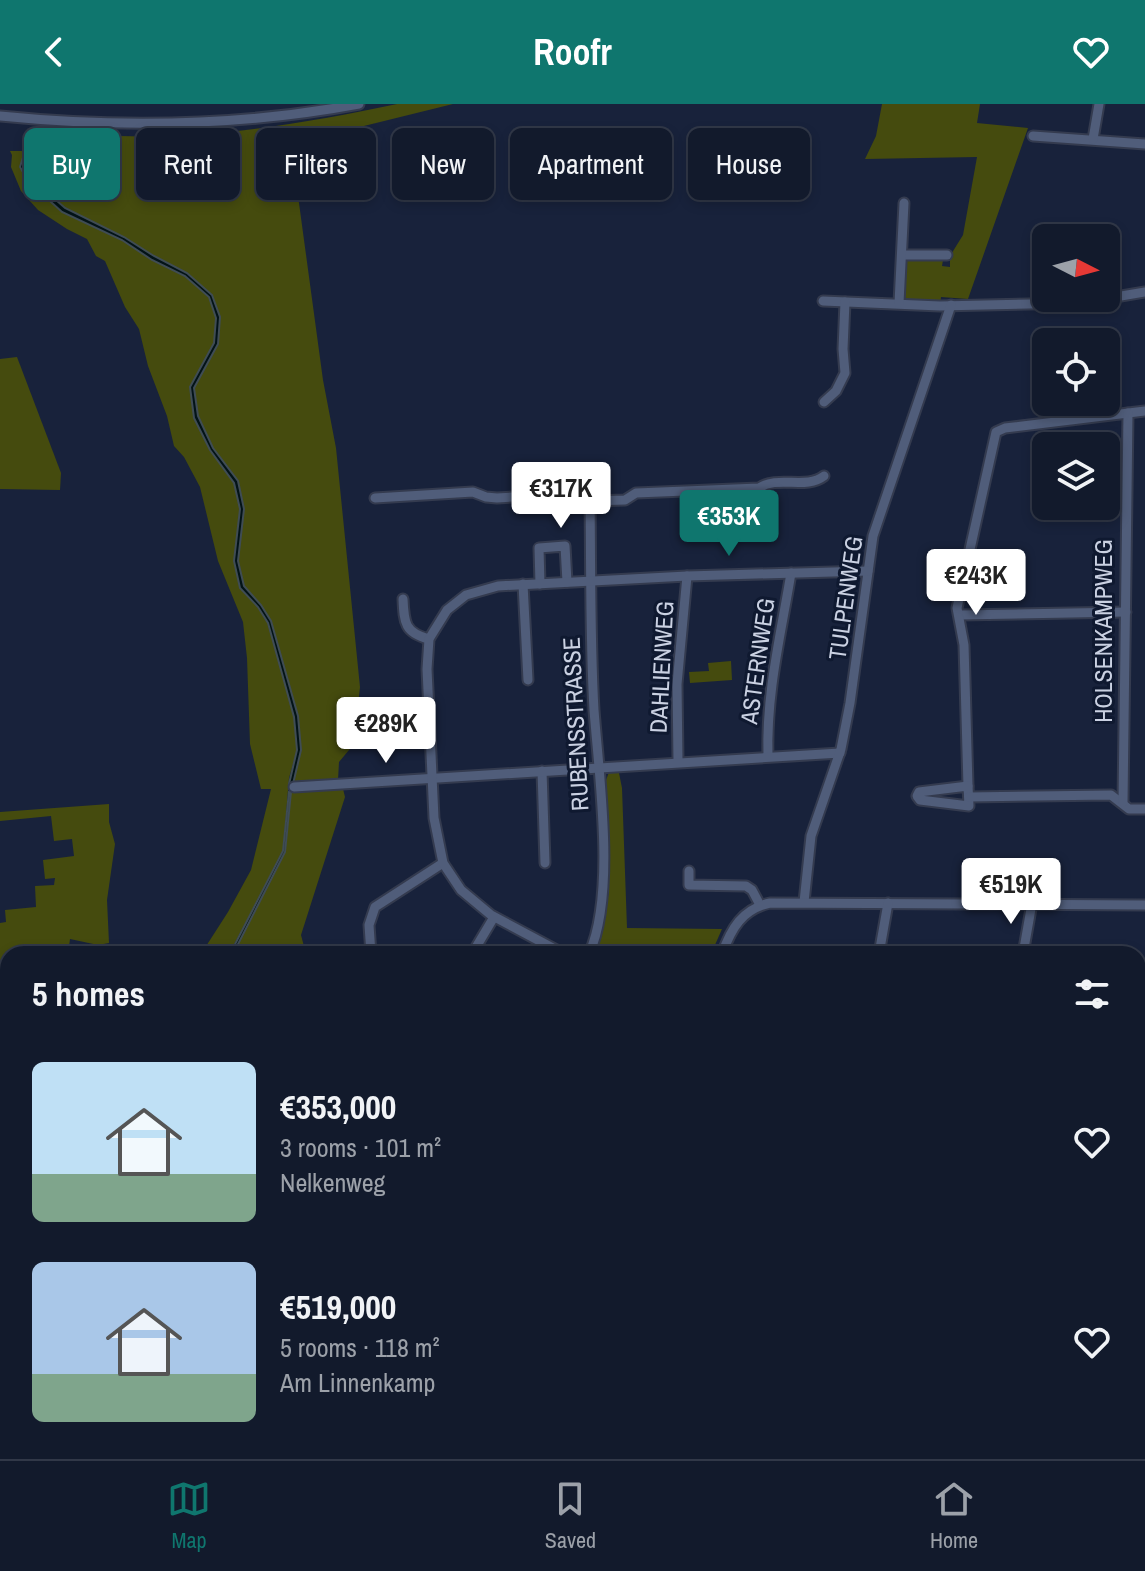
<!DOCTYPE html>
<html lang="en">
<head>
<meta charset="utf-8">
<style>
  body { margin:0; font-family:"Archivo Narrow",sans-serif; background:#1b2334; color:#f1f3f6; height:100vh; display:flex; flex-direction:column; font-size:30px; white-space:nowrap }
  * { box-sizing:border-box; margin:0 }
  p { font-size:26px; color:#9ca1a9 }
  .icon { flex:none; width:44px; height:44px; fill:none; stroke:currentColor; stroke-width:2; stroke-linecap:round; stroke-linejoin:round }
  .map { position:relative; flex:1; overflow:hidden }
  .drawer { position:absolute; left:0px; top:842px; width:1146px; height:514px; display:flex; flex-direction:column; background:#121a2c; border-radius:24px 24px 0 0; box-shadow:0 4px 12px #0003,0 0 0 2px #313848 }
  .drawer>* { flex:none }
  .banner { position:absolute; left:24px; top:24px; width:1098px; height:72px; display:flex; gap:16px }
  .needle { width:52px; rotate:96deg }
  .controls { position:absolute; left:1032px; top:120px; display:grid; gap:16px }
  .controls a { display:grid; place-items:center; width:88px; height:88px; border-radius:12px; background:#121a2c; box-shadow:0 4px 12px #0003,0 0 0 2px #313848; font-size:40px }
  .price { position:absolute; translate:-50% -68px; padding:0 18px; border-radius:8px; background:#fff; color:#222; font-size:26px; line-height:52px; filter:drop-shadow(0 2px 4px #0008) }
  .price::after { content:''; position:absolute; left:50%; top:48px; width:24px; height:18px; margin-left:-12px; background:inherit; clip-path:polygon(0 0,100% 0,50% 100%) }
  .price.selected { background:#0f766e; color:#fff }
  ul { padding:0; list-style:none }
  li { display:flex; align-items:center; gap:24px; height:200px; padding:0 32px }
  li span { display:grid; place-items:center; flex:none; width:224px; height:160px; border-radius:12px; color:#555 }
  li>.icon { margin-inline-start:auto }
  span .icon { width:96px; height:96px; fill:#fffc; stroke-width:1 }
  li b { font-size:34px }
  h2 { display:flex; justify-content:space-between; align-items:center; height:96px; padding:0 32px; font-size:34px }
  .chip { padding:0 28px; border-radius:12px; background:#121a2c; box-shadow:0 4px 12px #0003,0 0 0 2px #313848; font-size:28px; line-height:72px }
  .chip.selected { background:#0f766e; color:#fff }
  header { display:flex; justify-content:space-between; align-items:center; height:104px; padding:0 32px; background:#0f766e; color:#fff; font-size:36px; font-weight:700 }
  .dock { display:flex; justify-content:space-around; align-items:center; height:112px; border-top:2px solid #313848; background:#121a2c; font-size:22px; color:#9ca1a9 }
  .dock a { display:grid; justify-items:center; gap:4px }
  .dock .selected { color:#0f766e }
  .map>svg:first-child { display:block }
  .green { fill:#454b0e }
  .water { fill:#031317; stroke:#3f4c54; stroke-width:2 }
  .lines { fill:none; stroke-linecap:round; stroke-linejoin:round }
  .minor-casing { stroke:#343b4f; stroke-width:13 }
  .minor { stroke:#505d7a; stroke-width:9 }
  .labels { text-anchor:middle; stroke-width:6; stroke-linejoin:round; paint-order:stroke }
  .street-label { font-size:24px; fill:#cad1e2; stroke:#0f1930 }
</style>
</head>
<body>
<header><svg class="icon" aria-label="back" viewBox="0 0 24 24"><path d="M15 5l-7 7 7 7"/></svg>Roofr<svg class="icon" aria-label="heart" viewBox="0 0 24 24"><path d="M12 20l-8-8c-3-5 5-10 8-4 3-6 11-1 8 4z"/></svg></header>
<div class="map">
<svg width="1145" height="1355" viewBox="0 0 1145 1355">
  <rect width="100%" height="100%" fill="#18223b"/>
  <g class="green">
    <path d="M397,0H453L291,40L323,276L336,344L360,583L354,640L339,658L338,676L293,680L301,646L298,612L288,575L261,501L244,482L238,457L244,405L238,378L213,344L198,312L194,284L218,240L220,213L212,191L187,169L154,152L124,133L65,104L32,75L28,47L50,48L49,25C159,44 289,23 397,0Z"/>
    <polygon points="882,0 980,0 977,19 1028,24 968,195 941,193 940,202 904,200 906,154 943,156 942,162 950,163 950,152 963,131 977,53 865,55 876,32"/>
    <polygon points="10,47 25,47 20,63 28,77 62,108 122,136 152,156 185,172 209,193 216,214 214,239 190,283 194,314 210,346 234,379 240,405 234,458 241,484 258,503 268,519 294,613 297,646 289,674 283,747 229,850 201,850 228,808 251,766 271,685 261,685 250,640 247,554 243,518 218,457 200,383 184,353 174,342 167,312 148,262 139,225 125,203 105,157 96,152 87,135 67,125 38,106 21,87 11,63 12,51"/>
    <polygon points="17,253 61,369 60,386 0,385 0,255"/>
    <polygon points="731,557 732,576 690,579 689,568 709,567 708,559"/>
    <polygon points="609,668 619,669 622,684 627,824 722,825 711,850 596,850 609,788 605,679"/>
    <polygon points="343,685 345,693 301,831 306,850 233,850 285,748 291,688"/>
    <polygon points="109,700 109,718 115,740 107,796 109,839 98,841 70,835 68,850 8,850 8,857 0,857 0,819 6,818 5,806 36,803 35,782 54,781 55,774 45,775 43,756 74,752 72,735 54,737 51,712 0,717 0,708"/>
    <polygon points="0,1020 8,1020 8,1090 0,1091"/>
  </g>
  <g class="water">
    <polygon points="25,47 28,47 33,56 30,67 32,75 65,104 124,133 154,152 187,169 212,191 220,213 218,240 194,284 198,312 213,344 238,377 244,405 238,457 244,482 261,501 271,517 298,612 301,646 293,680 289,680 297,646 294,613 268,519 258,503 240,484 234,457 240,405 234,379 210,346 194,314 190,283 214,239 216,214 209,193 185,172 152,156 122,136 62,108 28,77 20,63"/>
    <polygon points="289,688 291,688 285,748 233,850 230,850 283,747"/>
  </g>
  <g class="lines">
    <defs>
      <g id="minor">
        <path d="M0,12C120,24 241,22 359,0"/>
        <polyline points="1033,32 1145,40"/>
        <polyline points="1093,35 1099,0"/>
        <polyline points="902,151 947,151"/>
        <polyline points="823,197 940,202 1080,199 1145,188"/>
        <polyline points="899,199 904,99"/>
        <polyline points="824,298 836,287 845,269 843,245 845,198"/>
        <path d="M375,394L473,388L486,393L497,394L583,389L590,397C591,467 590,537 594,606C599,673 616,790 589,850"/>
        <path d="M590,397L625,396L636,389L759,384C778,371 806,386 824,372"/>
        <polyline points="523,480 528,576"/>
        <polyline points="540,480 539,444 565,442 567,478"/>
        <path d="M403,495C404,519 405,529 429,535"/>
        <polyline points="959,511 1126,508"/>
        <path d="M768,652C766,589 781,530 791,469"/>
        <polyline points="678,657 677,580 687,472"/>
        <polyline points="542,667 545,759"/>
        <polyline points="968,682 964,541 957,504 996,328 1005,324 1145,307"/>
        <polygon points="968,682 969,702 920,696 917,692 919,688"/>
        <polyline points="294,683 840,649"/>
        <polyline points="969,693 1111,691 1129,705 1145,705"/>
        <polyline points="1123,698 1128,309"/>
        <polyline points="689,767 689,781 746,782 752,786 760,801"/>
        <polyline points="804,798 811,732 841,645 850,599 873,432 951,201"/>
        <polyline points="371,850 369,821 375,803 443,759"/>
        <polyline points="472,850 494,813"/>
        <polyline points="564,850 491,811 461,786 443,759 434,714 427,565 429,535 447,506 466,491 498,482 687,472 868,467"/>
        <path d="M722,850C731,825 742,805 770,799L1145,801"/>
        <polyline points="879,850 888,799"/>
        <polyline points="1023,850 1032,799"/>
        <polyline points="1138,944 1145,944"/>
        <polyline points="1138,1039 1145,1039"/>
        <polyline points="1138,1185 1145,1185"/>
        <polyline points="1138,1295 1145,1295"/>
        <polyline points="446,1348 446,1352 456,1351"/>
        <polyline points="566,1348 574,1355"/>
        <polyline points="920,1348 926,1355"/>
        <polyline points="1071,1348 1077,1355"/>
        <polyline points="821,1355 829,1348"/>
      </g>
    </defs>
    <use href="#minor" class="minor-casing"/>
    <use href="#minor" class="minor"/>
  </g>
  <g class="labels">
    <g class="street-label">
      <text transform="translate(846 494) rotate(-82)" y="8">TULPENWEG</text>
      <text transform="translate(1104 527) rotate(-90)" y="8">HOLSENKAMPWEG</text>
      <text transform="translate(758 557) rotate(-82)" y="8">ASTERNWEG</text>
      <text transform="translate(662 563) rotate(-87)" y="8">DAHLIENWEG</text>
      <text transform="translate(576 620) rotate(-93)" y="8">RUBENSSTRASSE</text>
    </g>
  </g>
</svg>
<div class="controls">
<a><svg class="needle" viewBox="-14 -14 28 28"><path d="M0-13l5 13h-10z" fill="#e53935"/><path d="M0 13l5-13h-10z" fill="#9ca1a9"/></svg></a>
<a><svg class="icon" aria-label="locate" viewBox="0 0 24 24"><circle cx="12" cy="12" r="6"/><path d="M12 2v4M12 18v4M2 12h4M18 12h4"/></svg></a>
<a><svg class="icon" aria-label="layers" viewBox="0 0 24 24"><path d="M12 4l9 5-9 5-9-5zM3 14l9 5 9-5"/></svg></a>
</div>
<b class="price" style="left:561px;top:426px">€317K</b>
<b class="price selected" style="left:729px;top:454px">€353K</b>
<b class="price" style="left:976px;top:513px">€243K</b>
<b class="price" style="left:386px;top:661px">€289K</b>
<b class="price" style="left:1011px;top:822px">€519K</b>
<div class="banner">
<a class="chip selected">Buy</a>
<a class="chip">Rent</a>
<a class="chip">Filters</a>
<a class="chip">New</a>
<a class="chip">Apartment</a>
<a class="chip">House</a>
</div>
<section class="drawer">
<h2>5 homes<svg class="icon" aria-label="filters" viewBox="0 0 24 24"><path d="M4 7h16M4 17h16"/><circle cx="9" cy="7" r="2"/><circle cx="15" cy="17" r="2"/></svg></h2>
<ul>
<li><span style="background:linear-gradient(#bfe0f5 70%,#7fa58c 0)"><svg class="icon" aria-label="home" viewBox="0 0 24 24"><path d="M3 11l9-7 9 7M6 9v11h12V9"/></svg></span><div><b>€353,000</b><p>3 rooms · 101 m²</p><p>Nelkenweg</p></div><svg class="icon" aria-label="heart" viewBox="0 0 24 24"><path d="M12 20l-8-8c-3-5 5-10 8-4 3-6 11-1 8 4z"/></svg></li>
<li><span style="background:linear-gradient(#a9c7e8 70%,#7fa58c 0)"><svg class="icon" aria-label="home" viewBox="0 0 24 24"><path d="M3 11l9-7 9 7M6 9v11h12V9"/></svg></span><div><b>€519,000</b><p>5 rooms · 118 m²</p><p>Am Linnenkamp</p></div><svg class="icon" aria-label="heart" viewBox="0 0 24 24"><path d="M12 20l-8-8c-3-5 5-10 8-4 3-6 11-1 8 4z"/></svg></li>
</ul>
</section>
</div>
<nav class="dock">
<a class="selected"><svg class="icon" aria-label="map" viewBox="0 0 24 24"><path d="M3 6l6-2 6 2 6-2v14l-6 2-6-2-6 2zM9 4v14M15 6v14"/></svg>Map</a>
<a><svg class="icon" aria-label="saved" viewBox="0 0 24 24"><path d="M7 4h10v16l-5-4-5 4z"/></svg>Saved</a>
<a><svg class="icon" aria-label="home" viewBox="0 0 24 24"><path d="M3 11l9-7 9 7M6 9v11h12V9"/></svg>Home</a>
</nav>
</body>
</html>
